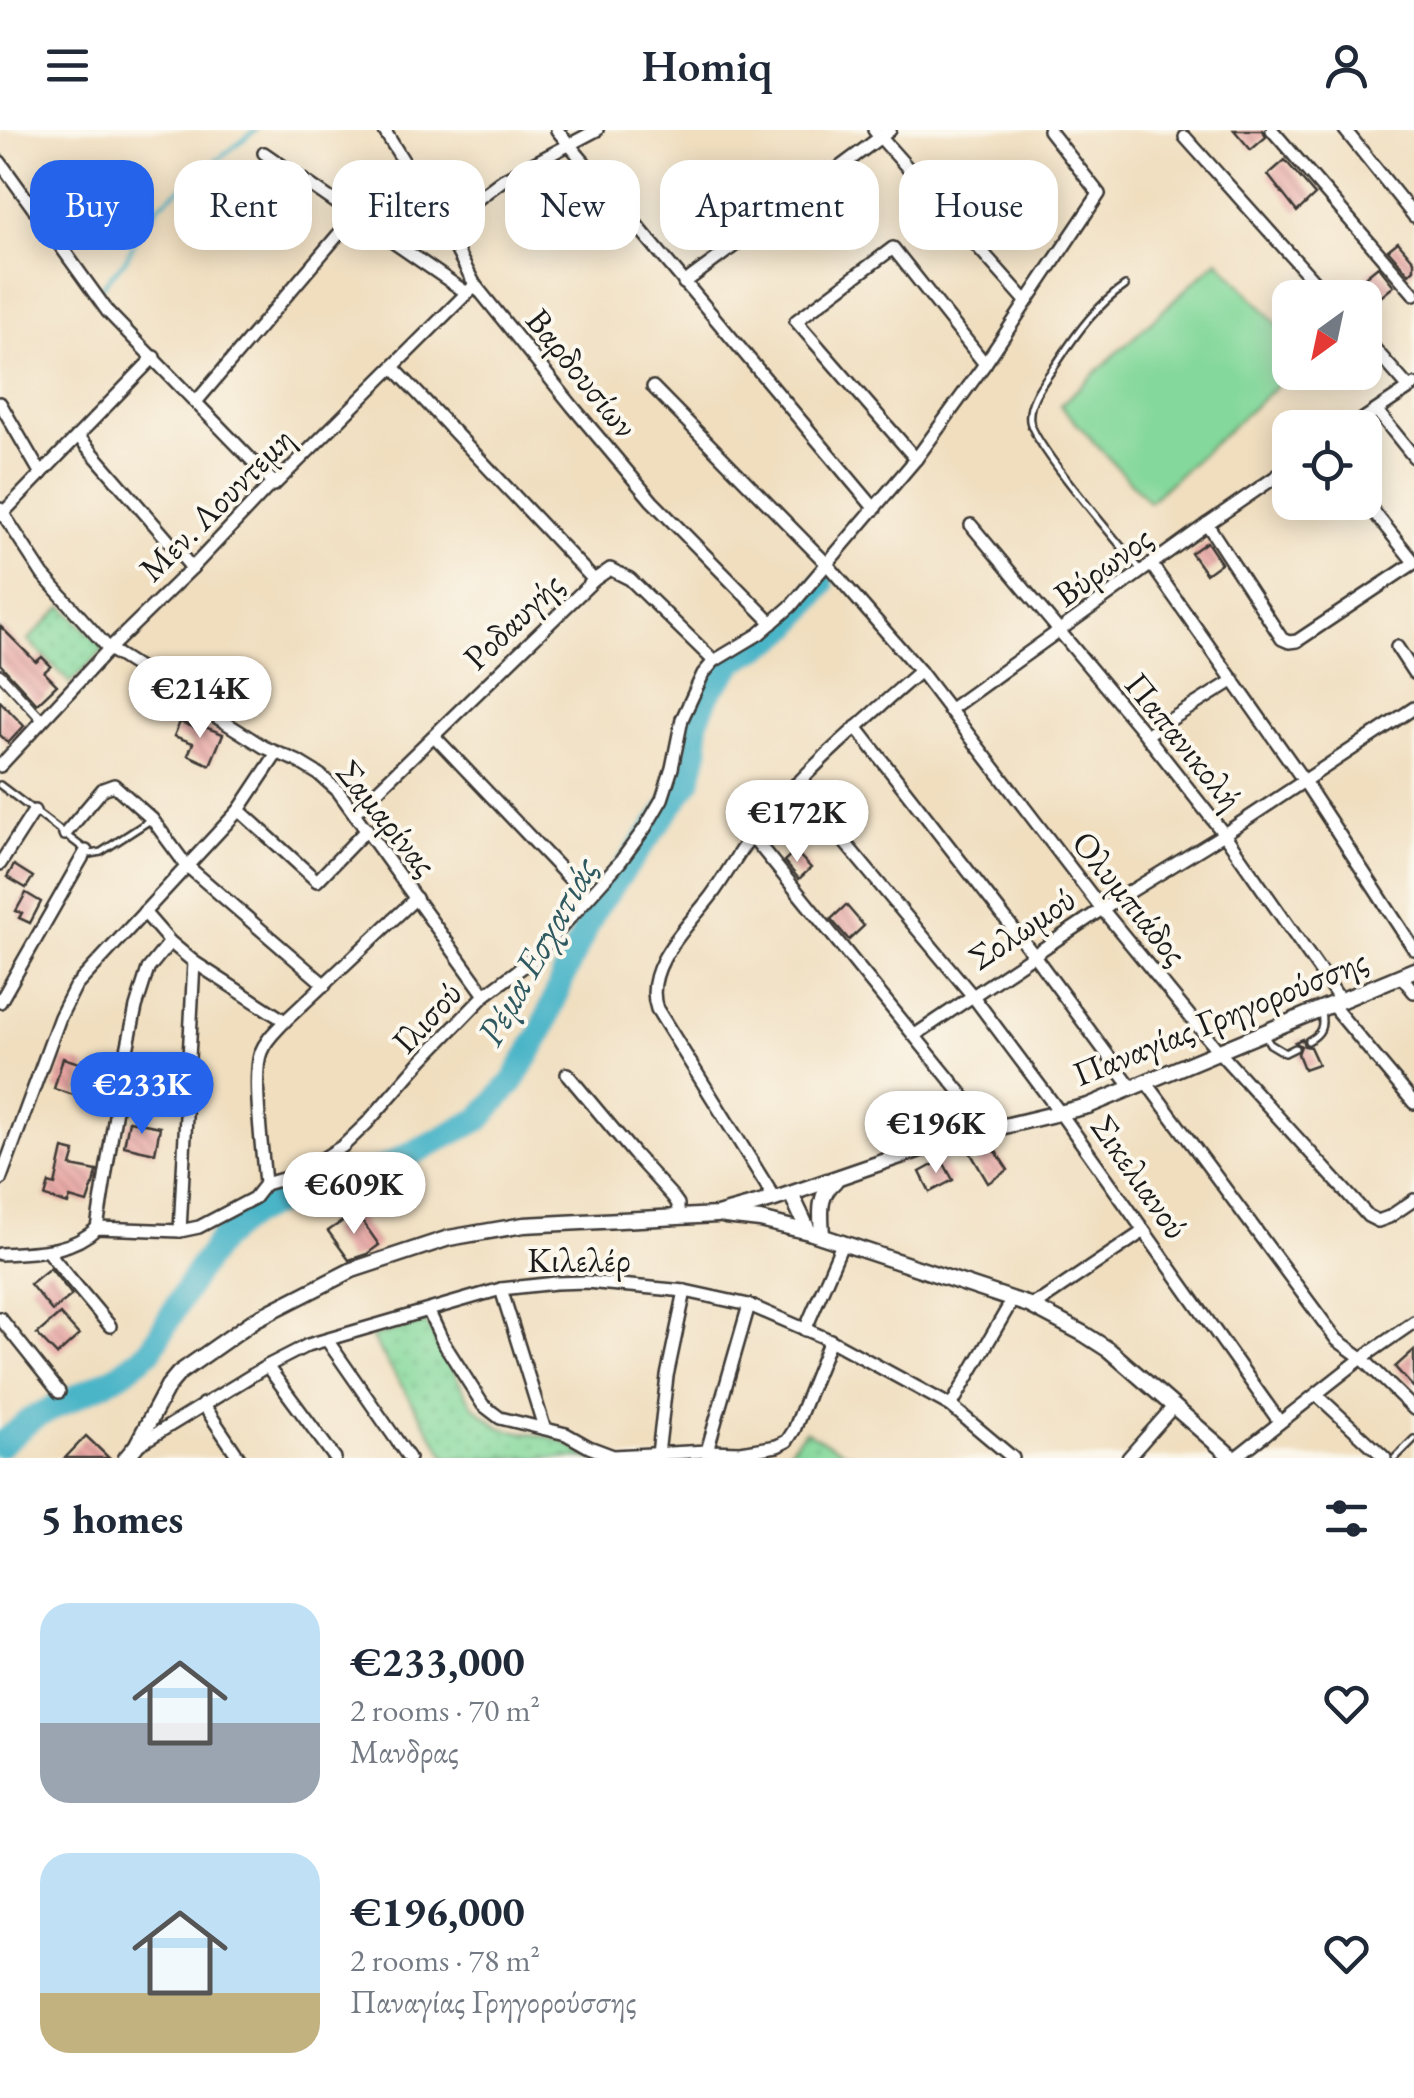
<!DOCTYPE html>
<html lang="en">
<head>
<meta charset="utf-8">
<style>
  body { margin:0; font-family:"EB Garamond",serif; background:#f2f2f3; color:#1f2937; height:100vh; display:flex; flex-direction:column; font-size:38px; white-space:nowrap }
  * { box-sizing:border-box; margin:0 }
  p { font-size:32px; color:#747a83 }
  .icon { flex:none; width:55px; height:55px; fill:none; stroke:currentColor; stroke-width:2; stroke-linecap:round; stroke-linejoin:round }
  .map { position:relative; height:1328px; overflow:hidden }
  .side { display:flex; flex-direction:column; background:#fff; flex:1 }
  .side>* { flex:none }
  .hud { position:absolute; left:30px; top:30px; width:1355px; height:90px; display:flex; gap:20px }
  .needle { width:65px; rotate:213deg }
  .fabs { position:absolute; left:1272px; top:150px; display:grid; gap:20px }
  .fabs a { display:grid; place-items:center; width:110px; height:110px; border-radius:20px; background:#fff; box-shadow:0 5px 25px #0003; font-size:50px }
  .price { position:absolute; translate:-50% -85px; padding:0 22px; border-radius:35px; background:#fff; color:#222; font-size:32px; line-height:65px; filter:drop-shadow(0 2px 5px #0008) }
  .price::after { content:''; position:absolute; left:50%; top:60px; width:30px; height:22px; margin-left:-15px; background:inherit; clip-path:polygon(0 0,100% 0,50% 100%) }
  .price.on { background:#2563eb; color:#fff }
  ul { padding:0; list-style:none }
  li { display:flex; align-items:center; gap:30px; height:250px; padding:0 40px }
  li span { display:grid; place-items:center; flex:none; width:280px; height:200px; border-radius:30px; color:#555 }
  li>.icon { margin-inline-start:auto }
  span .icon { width:120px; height:120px; fill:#fffc; stroke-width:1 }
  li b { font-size:42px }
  h2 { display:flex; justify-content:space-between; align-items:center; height:120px; padding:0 40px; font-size:42px }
  .tag { padding:0 35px; border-radius:30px; background:#fff; box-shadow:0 5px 25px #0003; font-size:35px; line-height:90px }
  .tag.on { background:#2563eb; color:#fff }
  header { display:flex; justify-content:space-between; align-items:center; height:130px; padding:0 40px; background:#fff; font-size:45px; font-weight:600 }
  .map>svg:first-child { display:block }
  .grass { fill:url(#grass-dots); stroke:#507a5c; stroke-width:2.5 }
  .garden { fill:#84d89b; stroke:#507a5c; stroke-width:2.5 }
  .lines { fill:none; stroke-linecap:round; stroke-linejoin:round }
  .stream { stroke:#4bb5c8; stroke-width:4 }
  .river { stroke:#4bb5c8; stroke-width:25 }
  .building { fill:url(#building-back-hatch) }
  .service-casing { stroke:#3c3934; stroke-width:10 }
  .pedestrian-casing { stroke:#3c3934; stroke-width:12 }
  .minor-casing { stroke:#3c3934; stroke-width:16 }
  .tertiary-casing { stroke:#3c3934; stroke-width:19 }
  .service { stroke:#fff; stroke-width:5 }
  .pedestrian { stroke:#fff; stroke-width:8 }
  .minor { stroke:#fff; stroke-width:11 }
  .tertiary { stroke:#fff; stroke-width:14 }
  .labels { text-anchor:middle; stroke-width:8; stroke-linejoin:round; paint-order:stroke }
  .street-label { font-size:35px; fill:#1c1c1c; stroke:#fbf7ec }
  .water-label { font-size:38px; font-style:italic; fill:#2f5961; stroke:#fbf7ec }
</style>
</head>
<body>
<header><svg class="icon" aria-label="menu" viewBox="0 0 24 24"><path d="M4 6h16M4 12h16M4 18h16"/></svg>Homiq<svg class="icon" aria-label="person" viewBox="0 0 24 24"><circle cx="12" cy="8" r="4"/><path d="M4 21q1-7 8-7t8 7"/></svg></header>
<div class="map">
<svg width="1414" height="1328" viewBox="0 0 1414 1328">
  <defs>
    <pattern id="grass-dots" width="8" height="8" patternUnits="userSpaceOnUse" patternTransform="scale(2.5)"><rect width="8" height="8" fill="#84d89b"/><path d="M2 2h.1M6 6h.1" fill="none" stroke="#71b985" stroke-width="1.8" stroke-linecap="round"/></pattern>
    <pattern id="building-back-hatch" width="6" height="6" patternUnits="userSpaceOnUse" patternTransform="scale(2.5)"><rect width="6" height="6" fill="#e7a5a2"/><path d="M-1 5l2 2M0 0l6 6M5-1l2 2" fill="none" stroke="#c68d8b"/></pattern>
  </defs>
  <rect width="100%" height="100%" fill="#fbf7ec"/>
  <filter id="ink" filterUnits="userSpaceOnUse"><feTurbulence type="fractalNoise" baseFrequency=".01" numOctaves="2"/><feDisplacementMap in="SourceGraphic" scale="20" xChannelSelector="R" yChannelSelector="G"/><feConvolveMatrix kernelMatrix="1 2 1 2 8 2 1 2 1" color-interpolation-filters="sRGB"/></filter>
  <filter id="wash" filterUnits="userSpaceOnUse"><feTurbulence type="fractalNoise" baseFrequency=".0048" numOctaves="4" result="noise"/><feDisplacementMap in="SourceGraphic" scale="40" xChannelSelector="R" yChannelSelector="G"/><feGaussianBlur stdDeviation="2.25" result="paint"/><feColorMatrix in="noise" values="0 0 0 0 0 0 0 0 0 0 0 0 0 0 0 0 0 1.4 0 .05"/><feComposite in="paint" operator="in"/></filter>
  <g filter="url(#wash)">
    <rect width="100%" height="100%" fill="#f0debf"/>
    <g class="grass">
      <polygon points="63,476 105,519 70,553 28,510"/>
      <polygon points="426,1193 473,1276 501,1298 557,1309 591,1328 447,1328 371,1207"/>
      <polygon points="805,1301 856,1328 768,1328 787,1322"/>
    </g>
    <polygon class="garden" points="1218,130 1290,208 1291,243 1149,372 1060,275"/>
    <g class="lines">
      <polyline class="stream" points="99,160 126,129 139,104 159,75 256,0"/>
      <polyline class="river" points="0,1315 33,1288 117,1246 150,1221 196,1143 221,1109 250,1085 300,1063 348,1051 385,1037 480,989 513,951 541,903 563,847 595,779 689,651 697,619 696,591 709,562 735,530 774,508 790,495 822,455"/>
    </g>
    <g id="blocks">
      <g class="building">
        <polygon points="1234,0 1263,0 1266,7 1251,20"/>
        <polygon points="1285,30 1315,65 1297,82 1268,45"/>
        <polygon points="1398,112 1414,131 1414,139 1409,144 1388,120"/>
        <polygon points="1378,136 1394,156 1377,170 1361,150"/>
        <polygon points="1207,412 1221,433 1206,444 1191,423"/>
        <polygon points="0,496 36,532 42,527 51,536 44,542 57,555 37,574 0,534"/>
        <polygon points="0,571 24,596 8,613 0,605"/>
        <polygon points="180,592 198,599 200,595 223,604 210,635 188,625 193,613 174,606"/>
        <polygon points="795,721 811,738 799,749 784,731"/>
        <polygon points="14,735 33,747 26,758 7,747"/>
        <polygon points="26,763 41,772 30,793 19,788 22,783 16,781"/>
        <polygon points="846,775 864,796 849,810 831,789"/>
        <polygon points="1302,909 1304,916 1310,917 1318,934 1304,939 1298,924 1301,916 1295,912"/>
        <polygon points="63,928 86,935 77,966 54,959"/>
        <polygon points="129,991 160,997 155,1023 124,1016"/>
        <polygon points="989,1011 1008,1040 988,1053 967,1017"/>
        <polygon points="63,1019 75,1022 71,1036 97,1041 94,1055 93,1055 87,1073 70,1068 68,1074 45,1067 49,1053 55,1055"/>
        <polygon points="942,1030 953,1050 930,1062 920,1042"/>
        <polygon points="356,1082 379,1115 367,1124 349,1130 328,1101"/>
        <polygon points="50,1138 72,1165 52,1181 30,1154"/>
        <polygon points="60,1184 79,1205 57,1225 37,1204"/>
        <polygon points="1414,1220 1414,1258 1395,1237"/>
        <polygon points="86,1306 109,1328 65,1328"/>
      </g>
    </g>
  </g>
  <g filter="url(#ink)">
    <use href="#blocks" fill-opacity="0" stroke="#3c3934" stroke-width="2.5"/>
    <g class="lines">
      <defs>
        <g id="service">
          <path d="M1125,156C1097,175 1078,201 1059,230C1048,247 1027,269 1030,291C1034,316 1119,413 1140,439"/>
          <polyline points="0,655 91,724 101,722 149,691"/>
          <polyline points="1265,906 1270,914 1285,923 1295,918"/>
          <path d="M1308,911C1321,904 1324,897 1321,882"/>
          <polyline points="1395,1328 1414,1309"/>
        </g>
        <polyline id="pedestrian" points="0,544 43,591"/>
        <g id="minor">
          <polyline points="384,0 443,95 475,155 573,277 652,371 772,493"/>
          <polyline points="557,0 875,379"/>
          <polyline points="874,0 1026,171"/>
          <polyline points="1272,0 1414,164"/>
          <polyline points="1345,0 1414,86"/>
          <polyline points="1185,7 1329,168"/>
          <polyline points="264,23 467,163"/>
          <polyline points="0,32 108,182 273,352"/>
          <polyline points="443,95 504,49 597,0"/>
          <polyline points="684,153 890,0"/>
          <polyline points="1365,208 1409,258"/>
          <polyline points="393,237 594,450"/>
          <polyline points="653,257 826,433 920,541 1102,779 1219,922 1368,1086 1378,1091 1389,1087 1414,1070"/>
          <polyline points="196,272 354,86"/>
          <polyline points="0,273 41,344"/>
          <polyline points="1377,281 1414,327"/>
          <polyline points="1350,298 1414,255"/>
          <polyline points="78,306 192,438"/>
          <polyline points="916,329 796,191 893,118 985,234"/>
          <polyline points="1365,371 1414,432"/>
          <polyline points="0,379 43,445 109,519 264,617 297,631 320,645 338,661 485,865"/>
          <polyline points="4,382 154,227"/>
          <polyline points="1207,394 1282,509 1289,512 1297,511 1414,433"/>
          <polyline points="971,395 1146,605 1224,704 1341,871"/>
          <polyline points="1151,434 1304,651 1414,819"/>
          <polyline points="1397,517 1414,543"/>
          <polyline points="949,580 1207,394 1290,337"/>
          <polyline points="856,597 1033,824 1132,958"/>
          <polyline points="1146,605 1234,550"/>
          <polyline points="434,606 587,767"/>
          <polyline points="0,636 109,519 192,438 273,352 274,355 475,155"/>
          <polyline points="796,654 972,865 1061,984 1279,1291"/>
          <polyline points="239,680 317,751 367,699"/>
          <polyline points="355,682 594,450 610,439 630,449 714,531"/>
          <polyline points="65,704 103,659 114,655 152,689 186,735 325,855"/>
          <polyline points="751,705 991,1000"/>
          <polyline points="0,734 34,681"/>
          <polyline points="144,782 170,812 194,832 285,891"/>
          <polyline points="1401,846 1414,862"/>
          <polyline points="0,872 86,721"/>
          <polyline points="1332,875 1414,973"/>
          <polyline points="915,905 1102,779 1224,704 1414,578"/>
          <polyline points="567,944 634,1024 673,1067 678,1074 678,1087"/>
          <polyline points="1146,952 1337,1210 1362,1228 1414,1279"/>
          <polyline points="0,1050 60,887 75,857 239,680 277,623"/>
          <polyline points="265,1054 297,1045 343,1016 367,993 423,929 485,865 532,830 620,732 645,698 662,669 672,638 682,589 703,544 714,531 759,504 791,476 916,329 985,234 1099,64 1049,0"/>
          <path d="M265,1054C263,1026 252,945 261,922C266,909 276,901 285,891L416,768"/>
          <path d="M775,1069L657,879C642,838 689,795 711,766C726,746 738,722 754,702C803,642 862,592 920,541"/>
          <polyline points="97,1098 120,954 136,877 148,839 170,812"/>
          <polyline points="180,1101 194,832"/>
          <polyline points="48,1122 110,1196"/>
          <path d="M0,1124C35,1122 70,1123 97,1098L180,1101L199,1097L254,1068L265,1054"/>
          <polyline points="501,1159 544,1297"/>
          <polyline points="1029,1175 1042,1170 1144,1101"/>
          <polyline points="429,1182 443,1212 483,1275 500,1288 566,1304 589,1317 613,1326 707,1321 741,1322 777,1316 787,1311 794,1300 830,1210"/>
          <polyline points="0,1188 59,1262"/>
          <polyline points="805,1200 843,1112"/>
          <polyline points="327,1210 409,1328"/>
          <polyline points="267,1236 335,1328"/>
          <polyline points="1317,1265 1385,1328"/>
          <polyline points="203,1274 239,1328"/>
          <polyline points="951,1276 1013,1169"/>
          <polyline points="138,1315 267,1236 308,1215 501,1159 556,1153 586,1152 685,1161 749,1175 830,1210 951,1276 1013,1328"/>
          <polyline points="707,1321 749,1175"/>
          <polyline points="658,1324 667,1246 685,1161"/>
          <polyline points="1128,1328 1173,1277"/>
          <polyline points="1235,1328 1362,1228 1414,1192"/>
        </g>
        <g id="tertiary">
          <polyline points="791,1064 809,1102"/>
          <polyline points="725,1086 760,1090 809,1102 1029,1175 1084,1204 1109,1220 1233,1328"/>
          <path d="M822,1106C821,1084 817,1066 835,1051"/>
          <polyline points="126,1328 136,1316 168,1256 179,1243 256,1189 352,1140 449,1108 524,1095 717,1085 775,1069 950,1009 1088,976 1414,840"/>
        </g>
      </defs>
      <use href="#service" class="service-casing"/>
      <use href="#pedestrian" class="pedestrian-casing"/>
      <use href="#minor" class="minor-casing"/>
      <use href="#tertiary" class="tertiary-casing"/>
      <use href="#service" class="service"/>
      <use href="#pedestrian" class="pedestrian"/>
      <use href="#minor" class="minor"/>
      <use href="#tertiary" class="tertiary"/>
    </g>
  </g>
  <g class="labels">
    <g class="street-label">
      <text transform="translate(582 243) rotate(51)" y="12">Βαρδουσίων</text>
      <text transform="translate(216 374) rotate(-45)" y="12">Μεν. Λουντεμη</text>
      <text transform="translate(1103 436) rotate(-36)" y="12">Βύρωνος</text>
      <text transform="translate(513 491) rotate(-44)" y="12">Ροδαυγής</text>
      <text transform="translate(1184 611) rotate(51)" y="12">Παπανικολή</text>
      <text transform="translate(387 688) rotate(51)" y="12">Σαμαρίνας</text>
      <text transform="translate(1130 768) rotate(51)" y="12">Ολυμπιάδος</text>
      <text transform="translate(1022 798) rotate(-34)" y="12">Σολωμού</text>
      <text transform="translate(427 887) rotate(-47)" y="12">Ιλισού</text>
      <text transform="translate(1220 887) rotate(-22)" y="12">Παναγίας Γρηγορούσσης</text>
      <text transform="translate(1140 1047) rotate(55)" y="12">Σικελιανού</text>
      <text x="579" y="1142">Κιλελέρ</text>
    </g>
    <g class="water-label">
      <text transform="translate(537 821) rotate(-61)" y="13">Ρέμα Εσχατιάς</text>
    </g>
  </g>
</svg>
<div class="fabs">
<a><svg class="needle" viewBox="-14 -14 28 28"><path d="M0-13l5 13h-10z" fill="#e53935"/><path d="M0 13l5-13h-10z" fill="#747a83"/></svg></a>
<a><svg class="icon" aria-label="locate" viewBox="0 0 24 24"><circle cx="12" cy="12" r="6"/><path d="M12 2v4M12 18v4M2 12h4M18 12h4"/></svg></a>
</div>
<b class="price" style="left:200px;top:611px">€214K</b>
<b class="price" style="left:797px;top:735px">€172K</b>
<b class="price on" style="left:142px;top:1007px">€233K</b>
<b class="price" style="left:936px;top:1046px">€196K</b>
<b class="price" style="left:354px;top:1107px">€609K</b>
<div class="hud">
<a class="tag on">Buy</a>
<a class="tag">Rent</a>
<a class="tag">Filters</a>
<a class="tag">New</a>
<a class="tag">Apartment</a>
<a class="tag">House</a>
</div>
</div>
<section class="side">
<h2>5 homes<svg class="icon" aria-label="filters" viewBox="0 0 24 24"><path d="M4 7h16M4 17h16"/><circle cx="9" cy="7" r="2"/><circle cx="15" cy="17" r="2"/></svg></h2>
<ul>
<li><span style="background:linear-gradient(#bfe0f5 60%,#9aa5b1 0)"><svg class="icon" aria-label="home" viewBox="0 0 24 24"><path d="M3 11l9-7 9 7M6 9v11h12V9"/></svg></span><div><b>€233,000</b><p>2 rooms · 70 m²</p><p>Μανδρας</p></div><svg class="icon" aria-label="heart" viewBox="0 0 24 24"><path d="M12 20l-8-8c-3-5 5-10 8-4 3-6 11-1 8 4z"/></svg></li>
<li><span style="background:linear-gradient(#bfe0f5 70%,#c2b280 0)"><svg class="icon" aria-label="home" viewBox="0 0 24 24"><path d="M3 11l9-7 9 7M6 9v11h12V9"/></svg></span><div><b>€196,000</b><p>2 rooms · 78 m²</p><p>Παναγίας Γρηγορούσσης</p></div><svg class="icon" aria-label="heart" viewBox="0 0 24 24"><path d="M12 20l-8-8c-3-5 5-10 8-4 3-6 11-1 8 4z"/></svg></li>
</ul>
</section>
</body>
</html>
